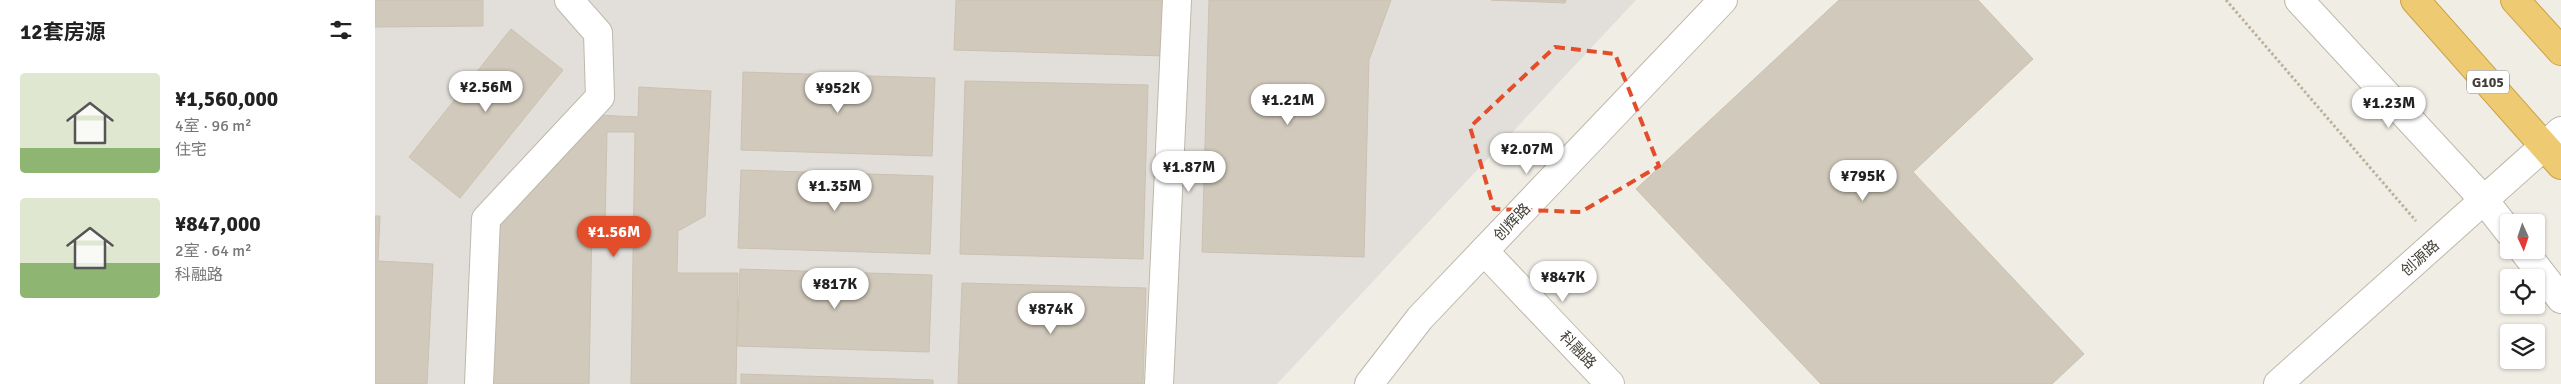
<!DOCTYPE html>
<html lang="zh">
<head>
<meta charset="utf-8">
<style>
  body { margin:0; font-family:Signika,"Noto Sans SC",sans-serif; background:#f6f6f6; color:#222; height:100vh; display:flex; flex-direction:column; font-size:19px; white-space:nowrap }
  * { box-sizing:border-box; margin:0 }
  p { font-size:16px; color:#767676 }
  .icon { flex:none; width:28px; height:28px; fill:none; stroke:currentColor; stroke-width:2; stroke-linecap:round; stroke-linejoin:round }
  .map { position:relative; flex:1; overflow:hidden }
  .side { display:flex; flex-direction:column; background:#fff; width:375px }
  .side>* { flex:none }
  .needle { width:32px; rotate:177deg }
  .buttons { position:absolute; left:2125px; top:214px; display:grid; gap:10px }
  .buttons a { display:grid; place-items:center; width:45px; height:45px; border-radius:5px; background:#fff; box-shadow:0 1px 4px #0004; font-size:25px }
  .price { position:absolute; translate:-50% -42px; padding:0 11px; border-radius:18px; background:#fff; color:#222; font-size:16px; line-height:32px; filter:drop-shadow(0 1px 2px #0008) }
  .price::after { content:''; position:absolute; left:50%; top:30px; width:15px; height:11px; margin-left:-8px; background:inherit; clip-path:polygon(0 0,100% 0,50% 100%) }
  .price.selected { background:#e34d29; color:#fff }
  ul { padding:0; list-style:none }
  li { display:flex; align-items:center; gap:15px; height:125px; padding:0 20px }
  li span { display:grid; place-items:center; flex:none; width:140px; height:100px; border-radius:5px; color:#555 }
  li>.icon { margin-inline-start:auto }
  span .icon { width:60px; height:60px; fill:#fffc; stroke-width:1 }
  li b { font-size:21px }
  h2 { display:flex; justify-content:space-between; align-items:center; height:60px; padding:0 20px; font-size:21px }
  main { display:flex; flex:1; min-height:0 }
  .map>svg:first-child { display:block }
  .industrial { fill:#e2dfda }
  .building { fill:#d1c9bb; stroke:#cbc1b0 }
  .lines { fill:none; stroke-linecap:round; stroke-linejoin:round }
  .minor-casing { stroke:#beb8ab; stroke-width:30 }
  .highway-casing { stroke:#cca043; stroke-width:30 }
  .path { stroke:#bbb19b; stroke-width:3; stroke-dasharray:2.5 2.5; stroke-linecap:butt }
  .minor { stroke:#fff; stroke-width:28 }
  .highway { stroke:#eecb72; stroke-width:28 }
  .marked { fill:none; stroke:#e34d29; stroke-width:4; stroke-dasharray:10 6; stroke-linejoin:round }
  .labels { text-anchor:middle; stroke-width:4; stroke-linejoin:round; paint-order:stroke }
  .shield { fill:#fff; stroke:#7b7872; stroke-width:1 }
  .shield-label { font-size:14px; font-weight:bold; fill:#423e35 }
  .street-label { font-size:15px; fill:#423e35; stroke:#fff }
</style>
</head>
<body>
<main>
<section class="side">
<h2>12套房源<svg class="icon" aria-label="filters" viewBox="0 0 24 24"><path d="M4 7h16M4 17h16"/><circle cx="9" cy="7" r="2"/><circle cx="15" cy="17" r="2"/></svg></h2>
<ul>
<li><span style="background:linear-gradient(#dfe7d0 75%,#8fb573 0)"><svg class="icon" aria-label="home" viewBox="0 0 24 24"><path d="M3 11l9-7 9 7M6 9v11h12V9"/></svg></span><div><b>¥1,560,000</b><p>4室 · 96 m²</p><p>住宅</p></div></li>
<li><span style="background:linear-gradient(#dfe7d0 65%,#8fb573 0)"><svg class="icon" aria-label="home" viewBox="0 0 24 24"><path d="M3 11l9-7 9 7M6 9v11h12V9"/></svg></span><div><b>¥847,000</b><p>2室 · 64 m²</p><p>科融路</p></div></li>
</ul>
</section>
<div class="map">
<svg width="2186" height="384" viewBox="0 0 2186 384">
  <rect width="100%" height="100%" fill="#f0ede5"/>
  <polygon class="industrial" points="0,0 1261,0 902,384 0,384"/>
  <g class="building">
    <polygon points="0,0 108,0 108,26 0,27"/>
    <polygon points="581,0 792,0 790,56 579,50"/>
    <polygon points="834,0 1016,0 994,60 989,257 827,252"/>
    <polygon points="1116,0 1191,0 1190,3"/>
    <polygon points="1464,0 1603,0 1658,59 1538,172 1709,354 1677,384 1446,384 1261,189"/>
    <polygon points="136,29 188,70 85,198 34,157"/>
    <polygon points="368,72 560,78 557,156 366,150"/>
    <polygon points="590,81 773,85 768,259 585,254"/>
    <polygon points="264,87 336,91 330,216 303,231 302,273 363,273 361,384 256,384 260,132 232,132 230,225 217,225 214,384 114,384 118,223 222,115 263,117"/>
    <polygon points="366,170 558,176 555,254 363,248"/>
    <polygon points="0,216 5,216 3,261 58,264 52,384 0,384"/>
    <polygon points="365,269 557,275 554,352 362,346"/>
    <polygon points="587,283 771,288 768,384 583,384"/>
    <polygon points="366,374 558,380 558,384 366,384"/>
  </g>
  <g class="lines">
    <defs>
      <g id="minor">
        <polyline points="1924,0 2109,200 2134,232"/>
        <polyline points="2148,250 2186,299"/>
        <polyline points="1109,251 1235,384"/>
        <polyline points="104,384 111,219 225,97 223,33 194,0"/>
        <polyline points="784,384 802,0"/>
        <polyline points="994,384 1045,318 1348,0"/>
        <polyline points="1903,384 2186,131"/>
      </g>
      <g id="highway">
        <polyline points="2040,0 2186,165"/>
        <polyline points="2140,0 2186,51"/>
      </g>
    </defs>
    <use href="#minor" class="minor-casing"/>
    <use href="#highway" class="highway-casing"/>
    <polyline class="path" points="1851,0 2041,221"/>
    <use href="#minor" class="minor"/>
    <use href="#highway" class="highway"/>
  </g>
  <path class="marked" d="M1180,47L1240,54L1284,166L1206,212L1119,209L1095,127Z"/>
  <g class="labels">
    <rect class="shield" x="2092" y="70.5" width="42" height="23" rx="4"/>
    <g class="shield-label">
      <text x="2113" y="87">G105</text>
    </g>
    <g class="street-label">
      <text transform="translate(1137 222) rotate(-46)" y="5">创辉路</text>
      <text transform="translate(2045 258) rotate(-42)" y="5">创源路</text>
      <text transform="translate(1203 350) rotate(46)" y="5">科融路</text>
    </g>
  </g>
</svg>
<div class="buttons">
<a><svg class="needle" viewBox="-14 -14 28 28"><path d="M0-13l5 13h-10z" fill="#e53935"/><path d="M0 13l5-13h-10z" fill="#767676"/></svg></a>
<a><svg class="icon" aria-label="locate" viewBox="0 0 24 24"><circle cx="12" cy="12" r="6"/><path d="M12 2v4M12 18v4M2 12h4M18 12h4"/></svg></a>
<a><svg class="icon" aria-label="layers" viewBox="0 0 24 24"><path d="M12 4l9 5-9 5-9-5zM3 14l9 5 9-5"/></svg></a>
</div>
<b class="price" style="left:111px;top:113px">¥2.56M</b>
<b class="price" style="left:463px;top:114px">¥952K</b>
<b class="price" style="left:913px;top:126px">¥1.21M</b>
<b class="price" style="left:2014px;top:129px">¥1.23M</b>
<b class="price" style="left:1152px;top:175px">¥2.07M</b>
<b class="price" style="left:814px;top:193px">¥1.87M</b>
<b class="price" style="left:1488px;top:202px">¥795K</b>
<b class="price" style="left:460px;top:212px">¥1.35M</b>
<b class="price selected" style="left:239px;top:258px">¥1.56M</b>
<b class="price" style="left:1188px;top:303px">¥847K</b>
<b class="price" style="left:460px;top:310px">¥817K</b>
<b class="price" style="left:676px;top:335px">¥874K</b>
</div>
</main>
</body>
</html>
